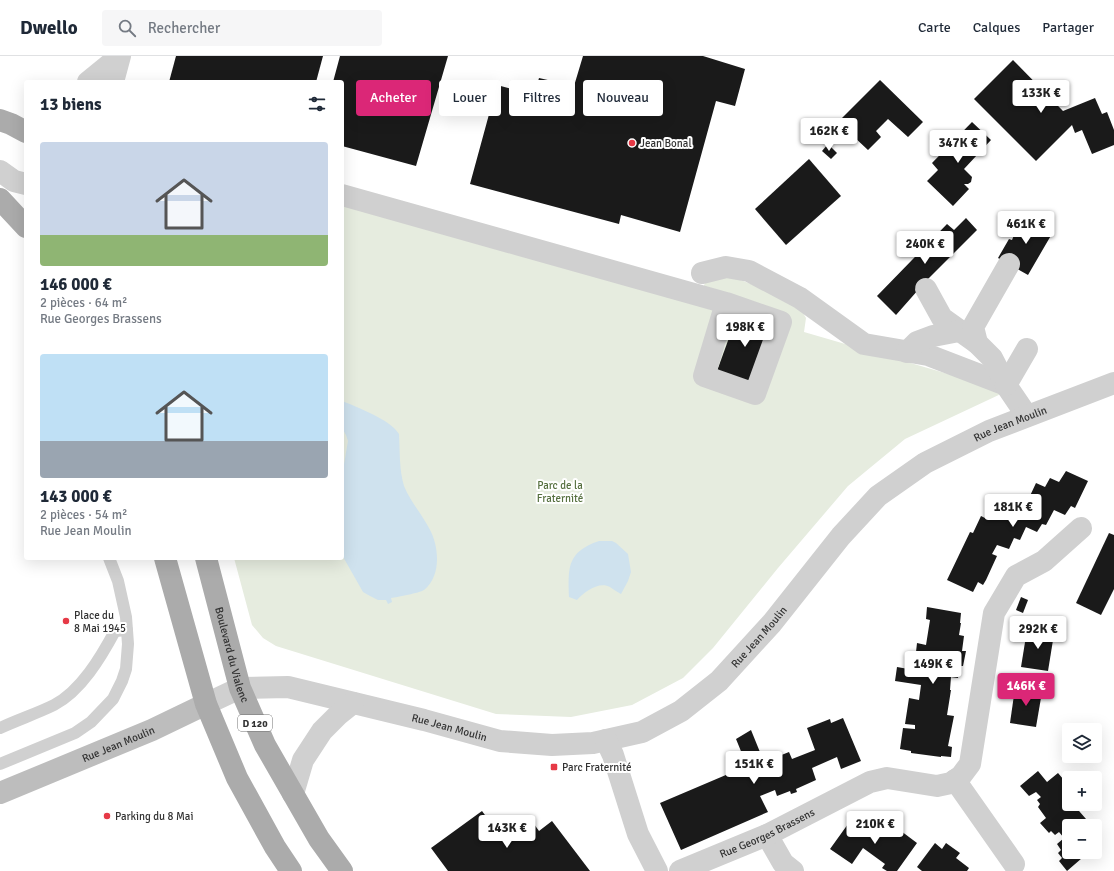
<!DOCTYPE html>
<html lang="fr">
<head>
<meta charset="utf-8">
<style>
  body { margin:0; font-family:Signika,sans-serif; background:#f6f6f7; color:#1f2937; height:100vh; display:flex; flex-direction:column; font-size:15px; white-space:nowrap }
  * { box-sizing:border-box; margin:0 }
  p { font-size:13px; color:#747a83 }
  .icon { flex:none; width:22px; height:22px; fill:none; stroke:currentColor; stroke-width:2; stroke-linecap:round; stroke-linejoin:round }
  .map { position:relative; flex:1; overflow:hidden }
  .details { position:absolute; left:24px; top:24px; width:320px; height:480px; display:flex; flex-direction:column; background:#fff; border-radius:4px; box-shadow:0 4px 16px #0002 }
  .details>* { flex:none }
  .top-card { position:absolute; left:356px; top:24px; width:380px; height:36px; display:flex; gap:8px }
  .tools { position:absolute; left:1062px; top:667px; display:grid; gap:8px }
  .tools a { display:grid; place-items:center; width:40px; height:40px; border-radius:4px; background:#fff; box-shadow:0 4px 16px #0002; font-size:20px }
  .price { position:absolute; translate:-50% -34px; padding:0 9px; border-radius:4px; background:#fff; color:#222; font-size:13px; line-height:26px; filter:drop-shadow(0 1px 2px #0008) }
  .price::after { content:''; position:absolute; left:50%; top:24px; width:12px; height:9px; margin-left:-6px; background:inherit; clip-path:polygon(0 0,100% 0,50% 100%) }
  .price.selected { background:#db2777; color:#fff }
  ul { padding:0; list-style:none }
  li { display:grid; align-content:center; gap:8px; height:212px; padding:0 16px }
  li span { display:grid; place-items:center; height:124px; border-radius:4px; color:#555 }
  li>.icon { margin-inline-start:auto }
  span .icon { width:72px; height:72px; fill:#fffc; stroke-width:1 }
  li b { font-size:17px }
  h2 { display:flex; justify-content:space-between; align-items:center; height:48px; padding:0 16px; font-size:17px }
  .chip { padding:0 14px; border-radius:4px; background:#fff; box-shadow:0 4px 16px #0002; font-size:14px; line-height:36px }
  .chip.selected { background:#db2777; color:#fff }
  header { display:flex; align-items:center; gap:24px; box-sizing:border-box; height:56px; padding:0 20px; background:#fff; border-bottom:1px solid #e0e1e3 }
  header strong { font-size:19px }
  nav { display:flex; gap:22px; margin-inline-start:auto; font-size:14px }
  .search { width:280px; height:36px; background:#f6f6f7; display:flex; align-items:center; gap:10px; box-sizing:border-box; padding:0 14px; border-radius:4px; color:#747a83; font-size:15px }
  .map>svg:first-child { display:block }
  .green { fill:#e6ecdf }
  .water { fill:#cfe2ee }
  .building { fill:#1a1a1a }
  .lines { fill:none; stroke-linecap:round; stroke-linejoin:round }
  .lane { stroke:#d0d0d0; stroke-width:12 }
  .street { stroke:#d0d0d0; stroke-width:22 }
  .secondary { stroke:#bdbdbd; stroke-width:22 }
  .primary { stroke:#ababab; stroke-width:22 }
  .poi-dot { fill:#e63946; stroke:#fff; stroke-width:1.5 }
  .labels { text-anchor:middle; stroke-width:4; stroke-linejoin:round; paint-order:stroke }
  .shield { fill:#fff; stroke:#707070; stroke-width:1 }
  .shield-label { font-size:10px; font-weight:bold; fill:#333 }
  .poi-label { font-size:11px; fill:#333; stroke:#fff; text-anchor:start }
  .street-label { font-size:11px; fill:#333; stroke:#fff }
  .park-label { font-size:11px; fill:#56703f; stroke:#fff }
</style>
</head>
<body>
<header>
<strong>Dwello</strong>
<div class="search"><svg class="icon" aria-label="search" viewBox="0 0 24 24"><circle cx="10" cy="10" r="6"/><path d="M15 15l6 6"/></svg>Rechercher</div>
<nav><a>Carte</a><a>Calques</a><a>Partager</a></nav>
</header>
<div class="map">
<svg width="1114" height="815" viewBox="0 0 1114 815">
  <rect width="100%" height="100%" fill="#fff"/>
  <polygon class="green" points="342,146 698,246 706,224 722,217 796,245 806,262 804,276 993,331 1003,337 905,383 848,430 778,512 713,592 683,622 632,649 571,661 496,658 276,590 263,582 252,569 234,502 342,502"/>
  <g class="water">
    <path d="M342,345C357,351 391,364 399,378C400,395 399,414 404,430C410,445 421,457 429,472C439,489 442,520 424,534C419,537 398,541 391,542L392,546L388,548L386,544H378L370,540L363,536L342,499V420L348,385L346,379L342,372Z"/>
    <path d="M599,485H612L616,487L628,498L631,516L628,525L621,538C617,536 613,533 610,531C599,525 584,536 577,544L569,541C568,511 567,496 599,485Z"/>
  </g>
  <g class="building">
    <polygon points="176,0 323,0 316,26 169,26"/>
    <polygon points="340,0 448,0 416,110 342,90 342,26 333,26"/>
    <polygon points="583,0 703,0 745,13 735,50 716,45 680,176 621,159 619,168 470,128 497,29 534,39 539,22 574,30"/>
    <polygon points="1013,4 1063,55 1095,42 1102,58 1107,56 1114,74 1114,89 1092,98 1082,74 1075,77 1072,69 1036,105 974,43"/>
    <polygon points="880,24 923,66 908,81 888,63 876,75 881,81 868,94 838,66"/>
    <polygon points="972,66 991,84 964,113 972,121 971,126 968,128 964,128 969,133 953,150 927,125 938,114 932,107"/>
    <polygon points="828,88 837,97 831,103 822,95"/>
    <polygon points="809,103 841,140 786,189 755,153"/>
    <polygon points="1023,159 1053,176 1028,219 998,202 1009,183 1012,184 1014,179 1012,178"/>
    <polygon points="966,162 977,174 926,225 896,259 877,240 947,168 954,174"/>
    <polygon points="738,257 774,273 751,326 717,315"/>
    <polygon points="1066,415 1088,425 1075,452 1071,450 1065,459 1054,454 1046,469 1042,468 1037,476 1026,471 1020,484 1014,482 1009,493 997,489 992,498 997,500 986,524 983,529 978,526 973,536 947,524 970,476 973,477 981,460 989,464 993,456 1010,463 1022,438 1029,442 1036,427 1045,431 1050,422 1059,426"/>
    <polygon points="1109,477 1114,479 1114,533 1101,559 1076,547"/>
    <polygon points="1021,541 1028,544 1023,557 1016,554"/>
    <polygon points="927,551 961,557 960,567 961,567 959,579 964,580 962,595 966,595 963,610 959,610 958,622 951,621 950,634 951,634 947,659 954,660 948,690 952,691 951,701 941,700 941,701 911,697 911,695 900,693 903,672 915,673 915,669 905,668 909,642 919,644 921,629 895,625 897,611 914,614 917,587 926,589 930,564 926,563"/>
    <polygon points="1027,574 1054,578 1048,615 1021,611"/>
    <polygon points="1015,632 1042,636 1036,671 1010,667"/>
    <polygon points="843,662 861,705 841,713 837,701 812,712 816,724 796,733 797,736 791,738 790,735 777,740 775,734 760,740 768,756 681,794 660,747 747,710 736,683 751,674 764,706 789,696 792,703 815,694 807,672 830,663 831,667"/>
    <polygon points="1038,715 1047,726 1058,717 1069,730 1069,748 1073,748 1086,763 1079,769 1079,770 1069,770 1069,796 1089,796 1067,815 1059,805 1062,802 1058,797 1061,794 1057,788 1064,782 1059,776 1055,779 1051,775 1049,777 1040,767 1046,762 1038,751 1040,748 1037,744 1041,741 1036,736 1029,740 1020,730"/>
    <polygon points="482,755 501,781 529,761 539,775 552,765 590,815 448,815 431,792"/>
    <polygon points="848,768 855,774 859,768 873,779 882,768 890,774 893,769 917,787 897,815 887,815 882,812 885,808 863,792 852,808 830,793"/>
    <polygon points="935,787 942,793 946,787 960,797 956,802 969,812 967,815 922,815 917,811"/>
  </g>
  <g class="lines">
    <g class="lane">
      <path d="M0,672C17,664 38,657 54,649C81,635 101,601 115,575L127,574"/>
      <polyline points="0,708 75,677 91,666 113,643 122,625 126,613 128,588 126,561 118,525 109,502"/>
    </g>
    <g class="street">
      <polyline points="88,26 120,0 113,26"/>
      <polyline points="0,115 14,125 26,128"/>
      <polyline points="342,139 726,247 781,266 755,338 704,320 726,247"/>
      <polyline points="702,217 726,211 749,215 800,242 864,288 928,299 1006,329 1027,360"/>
      <polyline points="926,233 942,262 977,287"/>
      <polyline points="907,296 917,286 933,280 959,275"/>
      <polyline points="1006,329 992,302 977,287 973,271 1009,208"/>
      <polyline points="1006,329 1027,293"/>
      <path id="s1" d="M206,648L240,632L288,631L424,664L500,685L552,689L593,687L642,676L681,655L719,625L772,567L841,480L878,440L925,407L989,375L1114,327"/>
      <polyline points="606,684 613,699 638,778 657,815"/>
      <polyline points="955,724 1014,808"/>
      <polyline points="293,738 303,704 322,675 338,659 353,647"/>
      <polyline points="767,779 783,807 793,815"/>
      <path id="s2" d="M680,815L767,779L870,726L887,722L937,730L951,727L961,720L970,708L994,557L1016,520L1044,505L1081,472"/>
    </g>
    <path class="secondary" id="s3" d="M0,737L152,674L206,648"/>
    <g class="primary">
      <polyline points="0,64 11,68 26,76"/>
      <polyline points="0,143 26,171"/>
      <polyline points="165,502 206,648 237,722 275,791 291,815"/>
      <path id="s4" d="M206,502L240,632L265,689L319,783L342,815"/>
    </g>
  </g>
  <g class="poi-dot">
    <circle cx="632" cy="87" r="4"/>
    <circle cx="66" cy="565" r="4"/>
    <rect x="550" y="707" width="8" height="8" rx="2"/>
    <circle cx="107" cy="760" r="4"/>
  </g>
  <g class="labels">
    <rect class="shield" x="238" y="659" width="34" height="16" rx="3"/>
    <g class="shield-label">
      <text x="255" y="671">D 120</text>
    </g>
    <g class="poi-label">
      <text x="640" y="91">Jean Bonal</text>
      <text x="74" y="563">Place du<tspan x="74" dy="13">8 Mai 1945</tspan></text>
      <text x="562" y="715">Parc Fraternité</text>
      <text x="115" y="764">Parking du 8 Mai</text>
    </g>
    <g class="street-label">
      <text dy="4" stroke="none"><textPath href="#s1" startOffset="936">Rue Jean Moulin</textPath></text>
      <text dy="4" stroke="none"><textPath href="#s1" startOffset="600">Rue Jean Moulin</textPath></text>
      <text dy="4" stroke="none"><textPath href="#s4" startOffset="100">Boulevard du Vialenc</textPath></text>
      <text dy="4" stroke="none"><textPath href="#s1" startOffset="252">Rue Jean Moulin</textPath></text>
      <text dy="4" stroke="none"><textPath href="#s3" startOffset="128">Rue Jean Moulin</textPath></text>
      <text dy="4" stroke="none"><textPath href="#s2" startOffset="95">Rue Georges Brassens</textPath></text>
    </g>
    <g class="park-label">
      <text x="560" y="433">Parc de la<tspan x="560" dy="13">Fraternité</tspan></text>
    </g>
  </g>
</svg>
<div class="tools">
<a><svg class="icon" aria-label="layers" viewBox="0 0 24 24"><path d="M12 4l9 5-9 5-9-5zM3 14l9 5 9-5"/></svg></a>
<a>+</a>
<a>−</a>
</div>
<b class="price" style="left:1041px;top:58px">133K €</b>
<b class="price" style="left:829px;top:96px">162K €</b>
<b class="price" style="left:958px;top:108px">347K €</b>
<b class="price" style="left:1026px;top:189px">461K €</b>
<b class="price" style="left:925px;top:209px">240K €</b>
<b class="price" style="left:745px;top:292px">198K €</b>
<b class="price" style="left:1013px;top:472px">181K €</b>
<b class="price" style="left:1038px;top:594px">292K €</b>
<b class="price" style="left:933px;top:629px">149K €</b>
<b class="price selected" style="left:1026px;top:651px">146K €</b>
<b class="price" style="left:754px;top:729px">151K €</b>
<b class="price" style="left:875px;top:789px">210K €</b>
<b class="price" style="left:507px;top:793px">143K €</b>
<div class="top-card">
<a class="chip selected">Acheter</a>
<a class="chip">Louer</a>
<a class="chip">Filtres</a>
<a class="chip">Nouveau</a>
</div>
<section class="details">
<h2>13 biens<svg class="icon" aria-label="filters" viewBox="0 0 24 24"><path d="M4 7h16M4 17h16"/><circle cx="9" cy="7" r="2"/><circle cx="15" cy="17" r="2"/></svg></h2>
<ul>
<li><span style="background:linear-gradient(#c9d6e8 75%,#8fb573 0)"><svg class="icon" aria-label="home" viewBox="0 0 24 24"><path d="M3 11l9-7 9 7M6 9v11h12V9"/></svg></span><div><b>146 000 €</b><p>2 pièces · 64 m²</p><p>Rue Georges Brassens</p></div></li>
<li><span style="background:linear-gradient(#bfe0f5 70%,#9aa5b1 0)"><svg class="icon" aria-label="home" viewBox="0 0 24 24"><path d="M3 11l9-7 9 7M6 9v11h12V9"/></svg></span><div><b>143 000 €</b><p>2 pièces · 54 m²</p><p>Rue Jean Moulin</p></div></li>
</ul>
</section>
</div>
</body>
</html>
